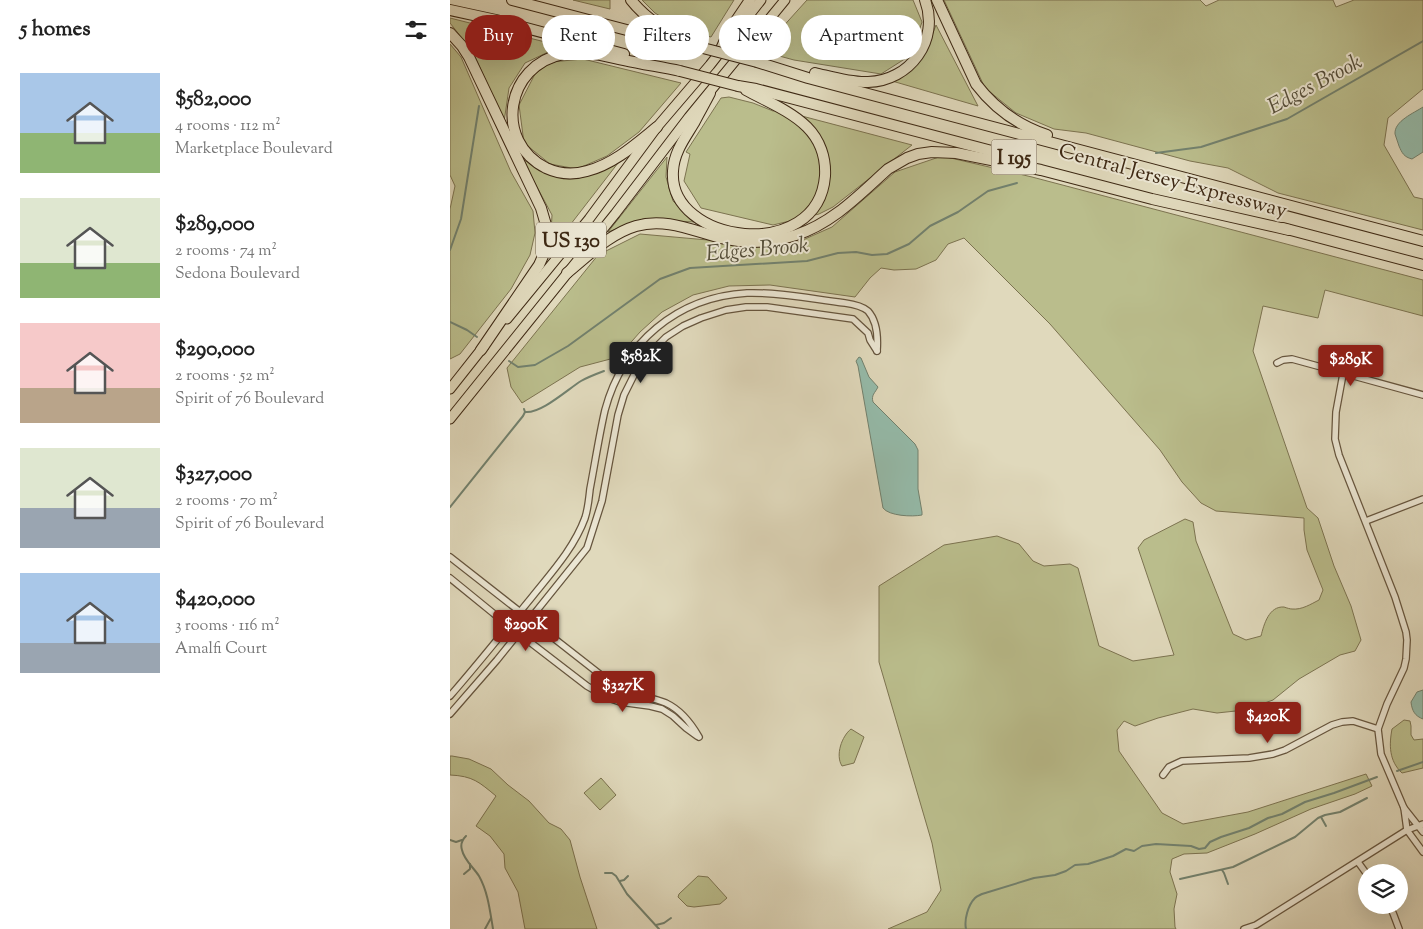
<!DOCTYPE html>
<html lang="en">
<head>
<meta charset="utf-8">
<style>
  body { margin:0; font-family:"Sorts Mill Goudy",serif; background:#f6f6f6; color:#222; height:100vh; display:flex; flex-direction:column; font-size:19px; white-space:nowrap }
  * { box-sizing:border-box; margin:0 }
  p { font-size:16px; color:#767676 }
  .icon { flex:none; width:28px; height:28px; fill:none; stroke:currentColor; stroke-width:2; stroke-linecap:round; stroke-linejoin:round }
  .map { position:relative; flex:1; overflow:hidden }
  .side { display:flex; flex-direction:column; background:#fff; width:450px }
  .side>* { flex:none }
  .top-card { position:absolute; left:15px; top:15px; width:475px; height:45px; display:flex; gap:10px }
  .controls { position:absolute; left:908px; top:864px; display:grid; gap:10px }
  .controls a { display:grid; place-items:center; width:50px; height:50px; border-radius:50%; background:#fff; box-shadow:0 5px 20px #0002; font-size:25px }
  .price { position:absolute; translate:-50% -42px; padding:0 11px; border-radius:5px; background:#8f2418; color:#fff; font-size:16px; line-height:32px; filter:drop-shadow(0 1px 2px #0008) }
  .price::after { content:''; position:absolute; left:50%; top:30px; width:15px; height:11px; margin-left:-8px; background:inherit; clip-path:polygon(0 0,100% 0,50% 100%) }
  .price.current { background:#222; color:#fff }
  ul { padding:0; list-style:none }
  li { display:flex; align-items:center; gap:15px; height:125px; padding:0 20px }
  li span { display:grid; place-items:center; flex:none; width:140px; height:100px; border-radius:0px; color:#555 }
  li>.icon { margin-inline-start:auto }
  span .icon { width:60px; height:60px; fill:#fffc; stroke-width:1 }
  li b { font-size:21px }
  h2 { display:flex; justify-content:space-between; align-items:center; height:60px; padding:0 20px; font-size:21px }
  .tag { padding:0 18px; border-radius:22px; background:#fff; box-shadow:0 5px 20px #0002; font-size:18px; line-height:45px }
  .tag.current { background:#8f2418; color:#fff }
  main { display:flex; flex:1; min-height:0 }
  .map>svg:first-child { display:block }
  .green { fill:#babd8c; stroke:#7c7350 }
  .water { fill:#95bbaa; stroke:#72816e }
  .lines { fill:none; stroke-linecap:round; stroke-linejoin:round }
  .stream { stroke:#72816e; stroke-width:2 }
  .minor-casing { stroke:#66553e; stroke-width:8 }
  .trunk-casing { stroke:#3e2914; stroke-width:11 }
  .motorway-casing { stroke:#3e2914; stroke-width:12 }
  .minor { stroke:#ebe6d3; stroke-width:5.5 }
  .trunk { stroke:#e0d9bc; stroke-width:9 }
  .motorway { stroke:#e0d9bc; stroke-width:10 }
  .motorway-bridge-casing { stroke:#3e2914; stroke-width:12; stroke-linecap:butt }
  .motorway-bridge { stroke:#e0d9bc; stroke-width:10 }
  .labels { text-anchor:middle; stroke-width:4; stroke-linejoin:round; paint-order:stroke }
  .shield { fill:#ebe6d3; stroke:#72624d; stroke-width:1 }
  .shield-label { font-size:20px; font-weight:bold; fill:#3e2914 }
  .street-label { font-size:21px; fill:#3e2914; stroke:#ebe6d3 }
  .water-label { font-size:22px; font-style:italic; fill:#544e3a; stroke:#ebe6d3 }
</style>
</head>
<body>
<main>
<section class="side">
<h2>5 homes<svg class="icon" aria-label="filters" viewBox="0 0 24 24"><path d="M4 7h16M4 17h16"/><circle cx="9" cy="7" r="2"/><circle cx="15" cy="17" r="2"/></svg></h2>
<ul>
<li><span style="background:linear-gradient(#a9c7e8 60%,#8fb573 0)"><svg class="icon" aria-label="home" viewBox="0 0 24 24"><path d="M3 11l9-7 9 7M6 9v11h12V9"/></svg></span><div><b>$582,000</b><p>4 rooms · 112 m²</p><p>Marketplace Boulevard</p></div></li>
<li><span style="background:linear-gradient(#dfe7d0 65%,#8fb573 0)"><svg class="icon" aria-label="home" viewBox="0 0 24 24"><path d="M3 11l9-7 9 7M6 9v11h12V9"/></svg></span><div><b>$289,000</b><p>2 rooms · 74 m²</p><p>Sedona Boulevard</p></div></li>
<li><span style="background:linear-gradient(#f6c9c9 65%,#b9a48a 0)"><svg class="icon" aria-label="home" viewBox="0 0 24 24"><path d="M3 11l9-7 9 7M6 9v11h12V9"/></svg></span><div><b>$290,000</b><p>2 rooms · 52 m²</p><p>Spirit of 76 Boulevard</p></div></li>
<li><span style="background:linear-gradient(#dfe7d0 60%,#9aa5b1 0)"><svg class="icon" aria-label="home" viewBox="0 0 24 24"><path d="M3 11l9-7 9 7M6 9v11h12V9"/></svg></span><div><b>$327,000</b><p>2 rooms · 70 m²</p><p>Spirit of 76 Boulevard</p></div></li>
<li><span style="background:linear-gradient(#a9c7e8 70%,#9aa5b1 0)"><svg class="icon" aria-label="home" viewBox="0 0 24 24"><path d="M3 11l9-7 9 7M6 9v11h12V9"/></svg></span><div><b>$420,000</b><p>3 rooms · 116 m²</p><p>Amalfi Court</p></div></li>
</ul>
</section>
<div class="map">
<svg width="973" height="929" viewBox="0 0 973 929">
  <rect width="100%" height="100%" fill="#e0d9bc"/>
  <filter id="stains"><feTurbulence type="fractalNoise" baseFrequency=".004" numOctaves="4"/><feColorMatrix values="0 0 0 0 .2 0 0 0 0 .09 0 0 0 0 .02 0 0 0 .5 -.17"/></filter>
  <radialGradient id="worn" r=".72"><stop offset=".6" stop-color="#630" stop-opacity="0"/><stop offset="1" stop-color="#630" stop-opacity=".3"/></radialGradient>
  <g class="green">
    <polygon points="123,0 160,0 160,9"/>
    <polygon points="192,0 284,0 261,37 233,30 205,13"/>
    <polygon points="357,0 463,0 472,22 461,55 431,74 344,60 311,51"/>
    <polygon points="494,0 750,0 756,6 769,0 883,0 886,7 904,0 973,0 973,89 938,118 934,145 964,197 973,199 973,230 828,193 778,168 740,161 636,133 604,129 566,113 535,88"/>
    <polygon points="0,18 111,46 75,63 59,88 54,122 23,52 0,23"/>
    <polygon points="486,25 528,106 442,81 476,51"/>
    <polygon points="0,44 11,57 61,172 83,211 85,233 80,255 61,289 10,354 0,359 0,209 5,186 0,175"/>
    <polygon points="133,59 231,83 189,132 157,156 127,169 100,164 74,143 69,105 85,74 101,62"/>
    <polygon points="279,97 303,103 323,111 329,110 462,145 383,207 369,214 323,225 251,208 234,181 240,154 236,152 271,98"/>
    <path d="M492,156L582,177L973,280V316L875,290L868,318L813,306L803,351L857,508L868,518L884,566L901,606L911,640L905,651L890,655L849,679L823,700L795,710L767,713L743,709L708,718L685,726L674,721L667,730L669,751L712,813L733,824L798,812L916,774L922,786L905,794L861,809L805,834L757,853L734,854L722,859L720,872L727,894L724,909L725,927L726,929H438L477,912L491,890L482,843L429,662V586L494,545L547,536L569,544L583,561L594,566L620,564L628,568L649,646L683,661L724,655L688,548L694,540L735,519L743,522L746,541L783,634L796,640L811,636C814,624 819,606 834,607C837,608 840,609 842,609C852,610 861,604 869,600L873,590L857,550L854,530V518L766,511L751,503L732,482L710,450L600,324L514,238L498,244L486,260L466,269L444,270L431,268L420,278L405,297L320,285L279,286L243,295L212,312L190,332L168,357L130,367L72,403L61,387L57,368L148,255L190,234L337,247L382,227L445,172Z"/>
    <polygon points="217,157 216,177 223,201 244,222 193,219 158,232"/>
    <path d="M72,159C87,167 102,178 119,179C136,179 153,169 168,163L100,251L102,215Z"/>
    <path d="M954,720L960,721L961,726V735L964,740L973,739V768L952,773C939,761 939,745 942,729Z"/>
    <path d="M401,729L414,737L404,763L392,766C385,755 392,736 401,729Z"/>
    <path d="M0,756H2L19,759L41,769L58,785L79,801L99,823L111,829L120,840L130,877L147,929H75L68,892L55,868L54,854L40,836L26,826L46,796C29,782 23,776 0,775Z"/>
    <polygon points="151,778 166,795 150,810 134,793"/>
    <polygon points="248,876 258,877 277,898 270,904 244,907 237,906 228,897 229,894"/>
  </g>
  <g class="water">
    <path d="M973,107V152L962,159C954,157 952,153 949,146C948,142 946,138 945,134C944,121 964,113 973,107Z"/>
    <path d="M409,357L411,358L419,377L428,387C425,393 421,395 423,402L465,444L468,450V489L472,512V515C462,517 439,516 433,508L408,366L406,361Z"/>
    <path d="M973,690V719C965,716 962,711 961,702L967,692Z"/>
  </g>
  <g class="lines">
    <g class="stream">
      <polyline points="706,153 751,147 837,119 973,41"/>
      <polyline points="0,250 11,219 29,106"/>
      <polyline points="0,322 17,330 27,337"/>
      <polyline points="59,361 68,367 85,365 118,346 210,279 240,268 357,261 388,253 406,252 422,255 437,254 459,244 480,226 508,212 538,191 567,183"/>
      <path d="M75,412C91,414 118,389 131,381C138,377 146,374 154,371"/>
      <polyline points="0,507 73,416 75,412 74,409"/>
      <polyline points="947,771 973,762"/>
      <polyline points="871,817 876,826"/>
      <path d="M16,836C12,840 10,844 12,850C14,860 24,868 29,876C38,892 40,911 43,929"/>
      <polyline points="0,840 6,842 12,840"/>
      <polyline points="772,870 774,873 778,884"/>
      <polyline points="155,873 162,873 166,876 177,894 209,929"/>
      <polyline points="14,874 20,869 20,864"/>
      <polyline points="730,879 783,867 845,837 868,818 875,815 890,812 917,798"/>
      <polyline points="170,881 174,880 178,876"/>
      <polyline points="206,925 214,923 221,918"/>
      <polyline points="35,929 41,918"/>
      <path d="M516,929C514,920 518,905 525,898C527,896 530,895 532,894L584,878L605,875L616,871L625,865L638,864L663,856L676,849L684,851L692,846L706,844L741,846L749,849L755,848L760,842L771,837L799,828L818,818L832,814L855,802L884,793L927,777"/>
    </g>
    <defs>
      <g id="minor">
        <polyline points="827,363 833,360 842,359 973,395"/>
        <polyline points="893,374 886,412 885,439 889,455 945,597 956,632 957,640 956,659 954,668 937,704 928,729 931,754 954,808 957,830 973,852"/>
        <polyline points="916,521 973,499"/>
        <path d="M0,557L170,690C185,696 202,697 216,703C231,710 241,723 249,737"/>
        <polyline points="0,578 59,626 137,686 158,698 170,702 200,706 212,709 223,716 236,728 247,736"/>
        <path d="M0,696C28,664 55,630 82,597C102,572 124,548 135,518C138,509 139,498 140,489C145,463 149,436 155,410C173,343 227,297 297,293C329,292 362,299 395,303C402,304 412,306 418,311C427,321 428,338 427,351"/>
        <polyline points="0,714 47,660 137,548 152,501 168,415 174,395 184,375 198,355 216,337 233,326 251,318 276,310 296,307 317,307 403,319 418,333 420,340 427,351"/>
        <polyline points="713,775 719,767 732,761 799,758 823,754 835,750 882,725 892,722 903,721 928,729"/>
        <polyline points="954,808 973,832"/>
        <polyline points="908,862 916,873"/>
        <polyline points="938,905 943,913 949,929"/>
        <polyline points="794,929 806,925 957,830 973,824"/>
      </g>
      <g id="trunk">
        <polyline points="57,319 139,219 207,127 260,65 311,0"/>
        <polyline points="0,389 34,346"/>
        <polyline points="0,419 165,214 239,117 335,0"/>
      </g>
      <g id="motorway">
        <polyline points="62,0 234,45 249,47"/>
        <path d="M181,0C196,19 215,30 237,41"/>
        <path d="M487,0L526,84C545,109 567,125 597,135"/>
        <polyline points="0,10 46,20 174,54"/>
        <polyline points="0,33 12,46 19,57 91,208 96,225 96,236 93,256 89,265 31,350"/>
        <polyline points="271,49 279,31 300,0"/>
        <polyline points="307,62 358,78 973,241"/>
        <path d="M365,73C382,77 401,83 418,82C460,81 490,40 475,0"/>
        <polyline points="288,86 306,89 580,161"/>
        <path d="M260,93C255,103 249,113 244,123C235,138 224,152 223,171C218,244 368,264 375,176C376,158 370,140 357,127C341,111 316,101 296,90"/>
        <path d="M207,127C186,144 164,164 137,171C123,175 109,174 96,168C43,141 56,65 113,54C133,50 154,56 174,60C192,64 211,67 230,71"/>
        <polyline points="833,228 973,265"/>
        <path d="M117,273C138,256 159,234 186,226C217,217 245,232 275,239C298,244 324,242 346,235C383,223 410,194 438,169L457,158L468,154L482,152L506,153L591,170L702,199L839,230"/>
      </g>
    </defs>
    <use href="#minor" class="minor-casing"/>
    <use href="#trunk" class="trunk-casing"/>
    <use href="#motorway" class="motorway-casing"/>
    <use href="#minor" class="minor"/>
    <use href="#trunk" class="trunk"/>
    <use href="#motorway" class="motorway"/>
    <defs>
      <g id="motorway-bridge">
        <polyline points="249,47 307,62"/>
        <polyline points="230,71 288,86"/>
      </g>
    </defs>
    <use href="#motorway-bridge" class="motorway-bridge-casing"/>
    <use href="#motorway-bridge" class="motorway-bridge"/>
  </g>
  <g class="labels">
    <g class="shield">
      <rect x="541.5" y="139.5" width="45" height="35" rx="4"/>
      <rect x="86" y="222.5" width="70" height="35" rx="4"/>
    </g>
    <g class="shield-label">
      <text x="564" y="164">I 195</text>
      <text x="121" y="247">US 130</text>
    </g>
    <g class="street-label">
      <text transform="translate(723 180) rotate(15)" y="7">Central Jersey Expressway</text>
    </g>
    <g class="water-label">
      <text transform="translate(864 83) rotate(-28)" y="8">Edges Brook</text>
      <text transform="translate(307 248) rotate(-5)" y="8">Edges Brook</text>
    </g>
  </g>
  <rect width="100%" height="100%" filter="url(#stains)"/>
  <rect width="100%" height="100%" fill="url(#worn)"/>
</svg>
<div class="controls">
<a><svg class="icon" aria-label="layers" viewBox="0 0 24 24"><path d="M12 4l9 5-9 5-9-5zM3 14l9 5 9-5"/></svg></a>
</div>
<b class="price current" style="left:191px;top:384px">$582K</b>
<b class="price" style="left:901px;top:387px">$289K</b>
<b class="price" style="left:76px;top:652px">$290K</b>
<b class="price" style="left:173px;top:713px">$327K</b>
<b class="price" style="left:818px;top:744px">$420K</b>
<div class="top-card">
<a class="tag current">Buy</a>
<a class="tag">Rent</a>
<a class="tag">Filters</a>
<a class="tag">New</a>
<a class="tag">Apartment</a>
</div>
</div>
</main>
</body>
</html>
